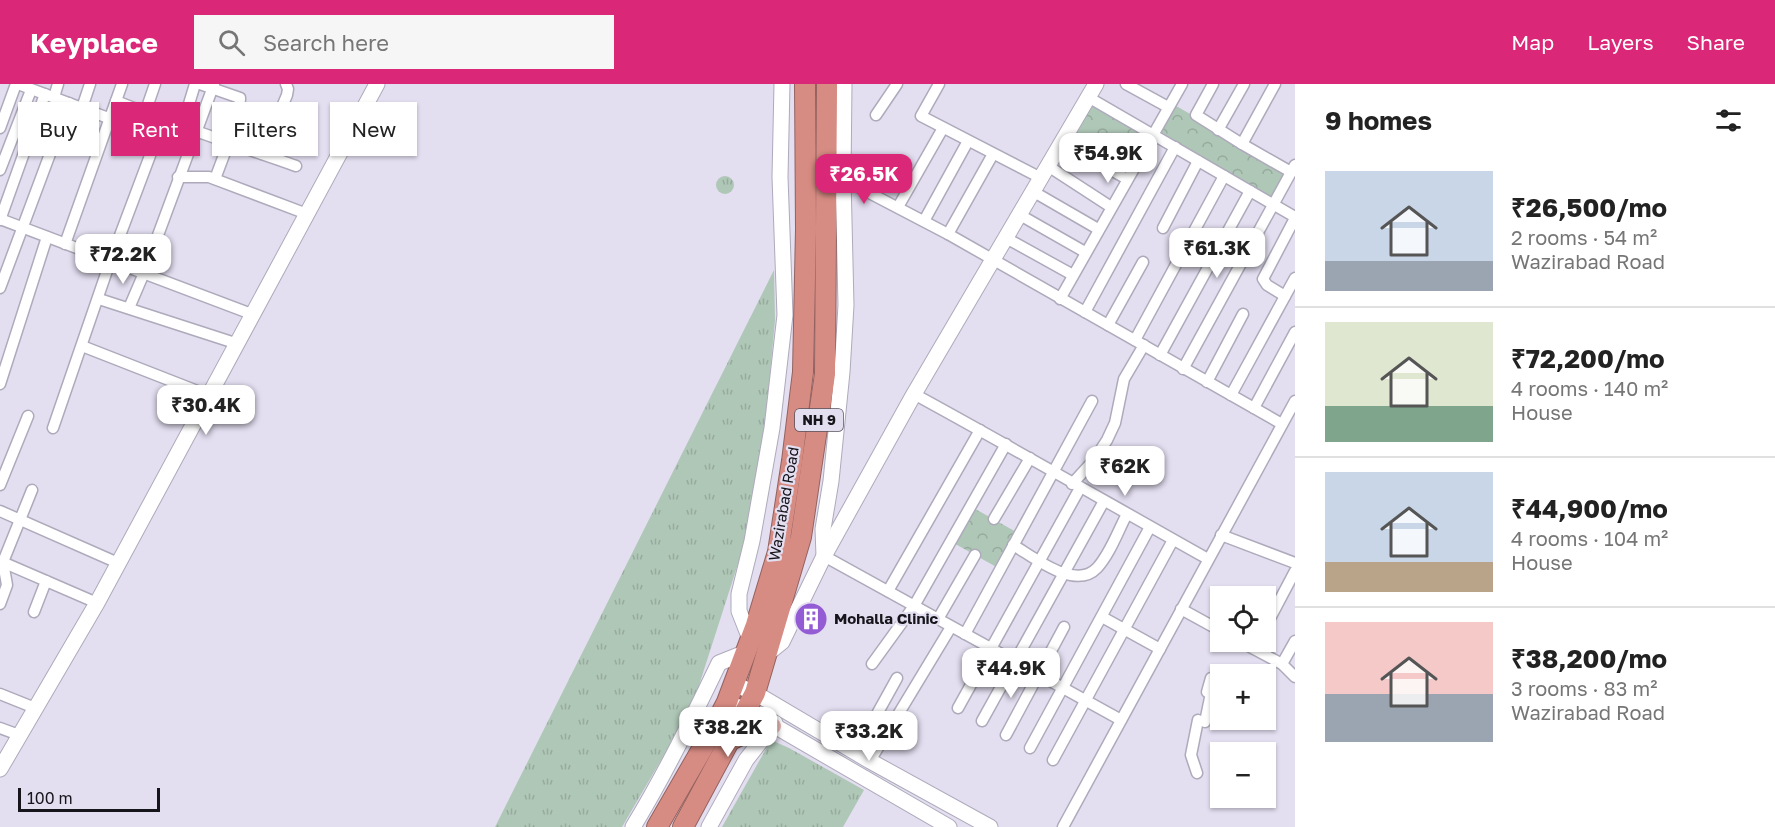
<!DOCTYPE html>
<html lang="en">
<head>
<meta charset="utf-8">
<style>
  body { margin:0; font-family:"Golos Text",sans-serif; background:#f6f6f6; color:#222; height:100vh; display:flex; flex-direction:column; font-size:22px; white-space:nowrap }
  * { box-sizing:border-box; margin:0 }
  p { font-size:20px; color:#767676 }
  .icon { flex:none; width:33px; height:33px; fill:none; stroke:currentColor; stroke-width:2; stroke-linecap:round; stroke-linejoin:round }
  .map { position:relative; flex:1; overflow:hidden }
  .drawer { display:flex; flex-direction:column; background:#fff; width:480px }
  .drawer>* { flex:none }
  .hud { position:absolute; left:18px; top:18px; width:570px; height:54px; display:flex; gap:12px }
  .fabs { position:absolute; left:1210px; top:502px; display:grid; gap:12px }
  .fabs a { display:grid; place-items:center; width:66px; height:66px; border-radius:0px; background:#fff; box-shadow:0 2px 4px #0004; font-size:30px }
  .scale { position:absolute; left:18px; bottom:15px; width:142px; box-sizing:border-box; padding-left:6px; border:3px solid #16151b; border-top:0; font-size:16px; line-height:21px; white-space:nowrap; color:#16151b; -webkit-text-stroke:4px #e3def0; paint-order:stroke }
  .price { position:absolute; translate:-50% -51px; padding:0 14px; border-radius:12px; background:#fff; color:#222; font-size:20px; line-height:39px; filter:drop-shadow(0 2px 3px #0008) }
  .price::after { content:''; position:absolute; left:50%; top:36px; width:18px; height:14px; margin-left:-9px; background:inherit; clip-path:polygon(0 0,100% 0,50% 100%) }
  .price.active { background:#db2777; color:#fff }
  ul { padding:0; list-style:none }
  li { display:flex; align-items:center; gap:18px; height:150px; padding:0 30px }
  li+li { border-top:2px solid #e0e0e0 }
  li span { display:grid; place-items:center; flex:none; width:168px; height:120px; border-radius:0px; color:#555 }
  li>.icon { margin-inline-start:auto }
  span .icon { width:72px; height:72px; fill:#fffc; stroke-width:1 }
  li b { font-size:26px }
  h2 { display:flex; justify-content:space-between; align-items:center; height:72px; padding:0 30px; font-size:26px }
  .tag { padding:0 21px; border-radius:0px; background:#fff; box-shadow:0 2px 4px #0004; font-size:21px; line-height:54px }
  .tag.active { background:#db2777; color:#fff }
  header { display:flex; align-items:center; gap:36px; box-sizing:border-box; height:84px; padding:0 30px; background:#db2777; color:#fff }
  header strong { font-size:28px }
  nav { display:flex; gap:33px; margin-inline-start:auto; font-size:21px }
  .search { width:420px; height:54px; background:#f6f6f6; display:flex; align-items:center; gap:15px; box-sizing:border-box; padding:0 21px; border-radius:0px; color:#767676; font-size:22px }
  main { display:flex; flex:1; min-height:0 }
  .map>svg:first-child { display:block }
  .grass { fill:url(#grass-tufts) }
  .park { fill:url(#park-crowns) }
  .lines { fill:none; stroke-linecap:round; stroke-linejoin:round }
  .street-casing { stroke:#aeaabb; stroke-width:13 }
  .secondary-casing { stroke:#aeaabb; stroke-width:17 }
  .primary-casing { stroke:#93625f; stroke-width:19 }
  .highway-casing { stroke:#93625f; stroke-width:22 }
  .street { stroke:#fff; stroke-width:10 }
  .secondary { stroke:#fff; stroke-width:15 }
  .primary { stroke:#e7bab5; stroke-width:16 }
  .highway { stroke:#d78c83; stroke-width:20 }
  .labels { text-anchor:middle; stroke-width:4.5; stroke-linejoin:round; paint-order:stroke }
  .shield { fill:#e3def0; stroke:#54515b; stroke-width:1.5 }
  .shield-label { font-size:14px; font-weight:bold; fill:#16151b }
  .street-label { font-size:15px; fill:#16151b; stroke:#e3def0 }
  .poi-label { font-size:15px; font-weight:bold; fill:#16151b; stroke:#e3def0; text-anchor:start }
</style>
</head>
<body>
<header>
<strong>Keyplace</strong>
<div class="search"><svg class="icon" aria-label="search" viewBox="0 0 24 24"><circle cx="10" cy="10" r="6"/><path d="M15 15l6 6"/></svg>Search here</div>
<nav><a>Map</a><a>Layers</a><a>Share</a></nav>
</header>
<main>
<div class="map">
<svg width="1295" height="743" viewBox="0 0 1295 743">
  <defs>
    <pattern id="grass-tufts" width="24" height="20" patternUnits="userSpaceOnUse" patternTransform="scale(1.5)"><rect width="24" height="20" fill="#afc7b7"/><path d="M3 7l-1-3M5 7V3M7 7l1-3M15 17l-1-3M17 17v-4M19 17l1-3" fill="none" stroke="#96aa9d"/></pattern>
    <pattern id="park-crowns" width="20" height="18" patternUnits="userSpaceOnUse" patternTransform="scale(1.5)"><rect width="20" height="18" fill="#afc7b7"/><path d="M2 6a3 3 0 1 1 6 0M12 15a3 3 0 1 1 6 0" fill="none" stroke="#96aa9d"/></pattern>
  </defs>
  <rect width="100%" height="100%" fill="#e3def0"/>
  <g class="grass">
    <circle cx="725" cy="101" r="9"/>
    <polygon points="774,186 775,236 764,355 746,455 692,623 622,743 495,743"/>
    <polygon points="771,656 789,664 864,706 843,743 722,743"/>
  </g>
  <g class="park">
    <polygon points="1088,13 1152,50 1171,19 1291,88 1272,120 1153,51 1127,95 1062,58"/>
    <polygon points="970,422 1020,450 1000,485 950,457"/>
  </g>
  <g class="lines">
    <defs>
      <g id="street">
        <polyline points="18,0 188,64"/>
        <polyline points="200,0 240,14 239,31 215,95"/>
        <polyline points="939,0 921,32 1041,94"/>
        <polyline points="1126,0 1168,23"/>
        <polyline points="1213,0 1196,31 1242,60"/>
        <polyline points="1275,0 1242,60 1291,88"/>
        <polyline points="54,13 58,0"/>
        <polyline points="1088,13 1295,133"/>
        <path d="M116,17C175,41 236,61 296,82"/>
        <polyline points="82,24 90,0"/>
        <polyline points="145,29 155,0"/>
        <polyline points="876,31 897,0"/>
        <polyline points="182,43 195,0"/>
        <polyline points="0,44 16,0"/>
        <polyline points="1218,46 1244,0"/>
        <polyline points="1062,58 1127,95"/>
        <polyline points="262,70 287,11 288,5 286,0"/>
        <polyline points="1048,82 1111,123"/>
        <polyline points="0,86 31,6"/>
        <polyline points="837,92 948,150 1282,340"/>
        <polyline points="178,93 209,93 307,130"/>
        <polyline points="1034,108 1098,145"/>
        <polyline points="898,123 943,44"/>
        <polyline points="1020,131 1085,168"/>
        <polyline points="0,135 254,231"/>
        <polyline points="0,136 45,10"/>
        <polyline points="924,137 968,57"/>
        <polyline points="1163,144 1198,77"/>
        <polyline points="948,150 993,70"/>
        <polyline points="1006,154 1073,191"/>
        <polyline points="65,160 122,0"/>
        <polyline points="0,204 69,19"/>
        <polyline points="1285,212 1267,201 1263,195 1295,134"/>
        <polyline points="99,215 238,260"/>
        <polyline points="1060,215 1182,0"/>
        <polyline points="129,224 144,189 214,0"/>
        <polyline points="1085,228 1175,63"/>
        <polyline points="1108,241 1143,178"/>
        <polyline points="1135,256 1224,92"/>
        <polyline points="82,262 210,312"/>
        <polyline points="1160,271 1250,107"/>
        <polyline points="1183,285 1295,81"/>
        <polyline points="1207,298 1243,230"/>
        <polyline points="0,300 47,153"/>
        <path d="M914,310C1013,364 1110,420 1208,475"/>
        <polyline points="1231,311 1295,194"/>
        <polyline points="1254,324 1295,248"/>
        <polyline points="53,344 110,178 157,53 167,39"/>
        <polyline points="1072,400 1094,376 1107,356 1115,339 1124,295 1144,261"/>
        <polyline points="0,401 28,332"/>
        <polyline points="0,427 118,479"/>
        <polyline points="994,435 1030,374"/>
        <polyline points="1221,451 1295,479"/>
        <path d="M1013,461C1034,473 1075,507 1097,484C1110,470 1118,447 1127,430"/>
        <polyline points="824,472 1121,636"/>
        <polyline points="0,477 97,519"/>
        <polyline points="888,507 980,346"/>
        <polyline points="0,520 7,501 3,478 32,406"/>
        <polyline points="1181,525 1221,547"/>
        <polyline points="34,528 46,497"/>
        <polyline points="1102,533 1160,565"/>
        <polyline points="938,535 975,471"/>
        <polyline points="1266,542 1295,487"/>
        <polyline points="965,550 1092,317"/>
        <polyline points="1241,558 1282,580 1295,593"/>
        <polyline points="872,580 914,522 1006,360"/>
        <polyline points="1282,580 1295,557"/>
        <polyline points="0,610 35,624"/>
        <polyline points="958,624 1080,404"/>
        <polyline points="982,637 1104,417"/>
        <polyline points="1205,638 1211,609 1207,608 1211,594"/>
        <polyline points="0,644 19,651"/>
        <polyline points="1006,651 1064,543"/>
        <polyline points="1030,664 1150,443"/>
        <polyline points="856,668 897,594"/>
        <polyline points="1053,676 1173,456"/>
        <polyline points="870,677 951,543"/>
        <polyline points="1197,689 1191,671 1198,636"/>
        <polyline points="1063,743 1295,317"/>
      </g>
      <g id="secondary">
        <polyline points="824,472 823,445 831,397 842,288 846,221 843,94 844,0"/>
        <polyline points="750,555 739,527 739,510 752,457 772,344 785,231 780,93 782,0"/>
        <polyline points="766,571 782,558 824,472 914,310 1096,0"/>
        <polyline points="734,600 755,609 870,677 990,743"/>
        <polyline points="736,622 747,626 949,743"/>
        <polyline points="0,685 97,519 377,0"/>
        <path d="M633,743C665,690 692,635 719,579L744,569"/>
        <polyline points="709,743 746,676 775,639"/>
      </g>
      <polyline id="primary" points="730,658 747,650 773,642"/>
      <g id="highway">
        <polyline points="657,743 709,653 727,618 756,541 778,468 792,377 803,288 806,145 805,0"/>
        <polyline points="683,743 755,609 801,453 825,290 827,0"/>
      </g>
    </defs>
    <use href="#street" class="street-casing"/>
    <use href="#secondary" class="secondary-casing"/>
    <use href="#primary" class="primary-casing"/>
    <use href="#highway" class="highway-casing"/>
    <use href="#street" class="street"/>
    <use href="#secondary" class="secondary"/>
    <use href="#primary" class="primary"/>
    <use href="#highway" class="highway"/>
  </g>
  <defs>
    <symbol id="building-disc" viewBox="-11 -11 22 22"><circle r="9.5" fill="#945cd4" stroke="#e3def0"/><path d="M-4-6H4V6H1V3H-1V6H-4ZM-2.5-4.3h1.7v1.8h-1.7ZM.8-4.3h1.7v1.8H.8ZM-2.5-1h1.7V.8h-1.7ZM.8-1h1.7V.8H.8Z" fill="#fff"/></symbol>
  </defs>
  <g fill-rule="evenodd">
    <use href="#building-disc" x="792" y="516" width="38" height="38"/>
  </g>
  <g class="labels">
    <rect class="shield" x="795" y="325" width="48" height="22" rx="4.5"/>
    <g class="shield-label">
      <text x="819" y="341">NH 9</text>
    </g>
    <g class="street-label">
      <text transform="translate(784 420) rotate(-80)" y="5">Wazirabad Road</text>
    </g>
    <g class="poi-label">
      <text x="834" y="540">Mohalla Clinic</text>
    </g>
  </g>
</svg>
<div class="fabs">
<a><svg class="icon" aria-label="locate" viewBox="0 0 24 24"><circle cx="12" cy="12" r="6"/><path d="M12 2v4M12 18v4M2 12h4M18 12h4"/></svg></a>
<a>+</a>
<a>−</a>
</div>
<div class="scale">100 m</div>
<b class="price" style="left:1108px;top:100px">₹54.9K</b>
<b class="price active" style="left:864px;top:121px">₹26.5K</b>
<b class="price" style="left:1217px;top:195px">₹61.3K</b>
<b class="price" style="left:123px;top:201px">₹72.2K</b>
<b class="price" style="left:206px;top:352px">₹30.4K</b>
<b class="price" style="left:1125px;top:413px">₹62K</b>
<b class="price" style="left:1011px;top:615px">₹44.9K</b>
<b class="price" style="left:728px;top:674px">₹38.2K</b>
<b class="price" style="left:869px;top:678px">₹33.2K</b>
<div class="hud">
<a class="tag">Buy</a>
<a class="tag active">Rent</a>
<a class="tag">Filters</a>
<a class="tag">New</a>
</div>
</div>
<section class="drawer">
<h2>9 homes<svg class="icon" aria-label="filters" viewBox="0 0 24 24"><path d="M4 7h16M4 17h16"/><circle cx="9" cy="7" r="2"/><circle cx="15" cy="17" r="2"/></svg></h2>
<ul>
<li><span style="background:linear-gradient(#c9d6e8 75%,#9aa5b1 0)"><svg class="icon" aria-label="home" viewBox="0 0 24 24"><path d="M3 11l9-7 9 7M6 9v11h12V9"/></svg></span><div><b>₹26,500/mo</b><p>2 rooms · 54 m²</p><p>Wazirabad Road</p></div></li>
<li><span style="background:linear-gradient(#dfe7d0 70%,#7fa58c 0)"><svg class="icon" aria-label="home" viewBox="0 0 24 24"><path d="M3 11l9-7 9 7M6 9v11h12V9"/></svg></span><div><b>₹72,200/mo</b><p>4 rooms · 140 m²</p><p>House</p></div></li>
<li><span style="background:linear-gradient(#c9d6e8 75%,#b9a48a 0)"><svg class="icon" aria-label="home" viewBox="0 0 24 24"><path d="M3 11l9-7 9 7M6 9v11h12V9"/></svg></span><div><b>₹44,900/mo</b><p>4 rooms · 104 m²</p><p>House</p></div></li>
<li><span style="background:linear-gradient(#f6c9c9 60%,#9aa5b1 0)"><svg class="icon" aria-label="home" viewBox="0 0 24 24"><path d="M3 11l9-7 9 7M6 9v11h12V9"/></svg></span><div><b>₹38,200/mo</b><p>3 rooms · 83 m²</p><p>Wazirabad Road</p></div></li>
</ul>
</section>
</main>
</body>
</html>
